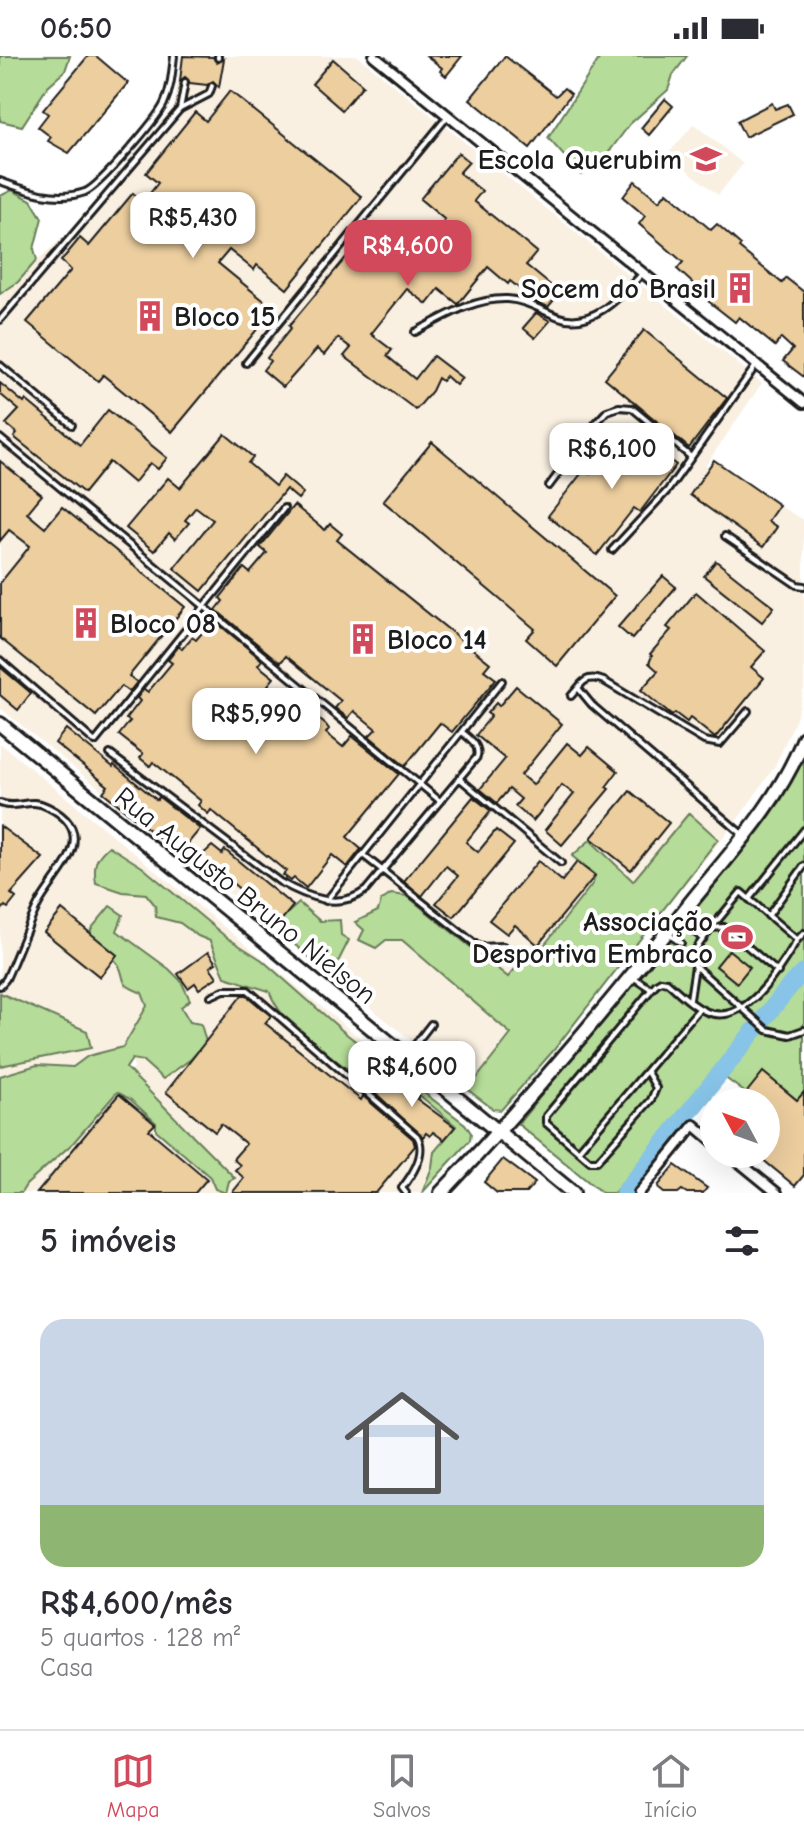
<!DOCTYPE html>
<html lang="pt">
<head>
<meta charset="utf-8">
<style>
  body { margin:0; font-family:"Comic Neue",sans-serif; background:#f2f2f3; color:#2b2b33; height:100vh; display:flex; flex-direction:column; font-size:30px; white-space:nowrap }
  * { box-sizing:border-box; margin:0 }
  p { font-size:26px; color:#7c7c81 }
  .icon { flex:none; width:44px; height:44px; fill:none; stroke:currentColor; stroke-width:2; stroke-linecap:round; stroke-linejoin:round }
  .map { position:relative; height:1137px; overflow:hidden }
  .panel { display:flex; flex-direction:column; background:#fff; flex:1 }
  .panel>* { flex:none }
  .needle { width:52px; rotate:311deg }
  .fabs { position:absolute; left:700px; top:1032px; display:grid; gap:16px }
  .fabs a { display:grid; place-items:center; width:80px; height:80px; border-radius:50%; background:#fff; box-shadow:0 8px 32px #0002; font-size:40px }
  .price { position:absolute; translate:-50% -68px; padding:0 18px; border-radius:16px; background:#fff; color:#222; font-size:26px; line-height:52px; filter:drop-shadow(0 2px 4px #0008) }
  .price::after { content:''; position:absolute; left:50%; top:48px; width:24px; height:18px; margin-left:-12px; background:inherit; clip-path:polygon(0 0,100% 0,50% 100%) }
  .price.selected { background:#d1495b; color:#fff }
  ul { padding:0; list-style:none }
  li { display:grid; align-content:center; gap:16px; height:424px; padding:0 40px }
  li span { display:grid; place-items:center; height:248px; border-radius:24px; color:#555 }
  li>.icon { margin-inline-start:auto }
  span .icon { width:144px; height:144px; fill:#fffc; stroke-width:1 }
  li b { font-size:34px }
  h2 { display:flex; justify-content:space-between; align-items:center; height:96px; padding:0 40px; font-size:34px }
  .status { display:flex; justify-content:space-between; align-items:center; height:56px; padding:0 40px; background:#fff; direction:ltr }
  .status svg { height:22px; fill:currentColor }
  .tab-bar { display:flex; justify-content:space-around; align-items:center; height:112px; border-top:2px solid #e1e1e2; background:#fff; font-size:22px; color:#7c7c81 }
  .tab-bar a { display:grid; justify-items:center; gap:4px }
  .tab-bar .selected { color:#d1495b }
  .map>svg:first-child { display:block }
  .built { fill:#f9f0e2 }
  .green { fill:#b5dc98; stroke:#687c5a; stroke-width:2 }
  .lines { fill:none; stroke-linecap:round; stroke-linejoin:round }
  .river { stroke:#87c4e7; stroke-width:18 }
  .building { fill:#ecce9f; stroke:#1c1c1c; stroke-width:2 }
  .service-casing { stroke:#1c1c1c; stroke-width:10 }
  .minor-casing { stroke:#1c1c1c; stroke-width:14 }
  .secondary-casing { stroke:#1c1c1c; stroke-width:18 }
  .service { stroke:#fff; stroke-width:4 }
  .minor { stroke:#fff; stroke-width:8 }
  .secondary { stroke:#fff; stroke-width:12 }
  .labels { text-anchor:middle; stroke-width:8; stroke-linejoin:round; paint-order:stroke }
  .poi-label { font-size:28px; font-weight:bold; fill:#1c1c1c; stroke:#fff; text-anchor:end }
  .street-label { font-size:28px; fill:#1c1c1c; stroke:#fff }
</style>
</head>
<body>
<div class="status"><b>06:50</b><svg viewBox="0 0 49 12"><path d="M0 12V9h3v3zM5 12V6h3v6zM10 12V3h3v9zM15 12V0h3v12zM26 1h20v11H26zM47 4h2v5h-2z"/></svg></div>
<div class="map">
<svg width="804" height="1137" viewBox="0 0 804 1137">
  <rect width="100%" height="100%" fill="#fff"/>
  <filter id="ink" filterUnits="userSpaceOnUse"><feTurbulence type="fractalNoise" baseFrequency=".0125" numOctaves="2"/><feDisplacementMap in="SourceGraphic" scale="16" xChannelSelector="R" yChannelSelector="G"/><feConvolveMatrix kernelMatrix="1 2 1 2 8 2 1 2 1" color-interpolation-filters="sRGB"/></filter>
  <g filter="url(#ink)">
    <g class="built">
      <polygon points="182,0 358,0 762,327 706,409 804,464 804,632 796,663 775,710 741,759 523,1029 492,1050 0,652 0,237 67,178 174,50"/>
      <polygon points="694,68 743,108 718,139 668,98"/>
      <polygon points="0,687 465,1068 471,1077 470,1084 423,1137 21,1137 26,1129 73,1087 134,1012 132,1003 122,991 88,1000 73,1011 37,1009 0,1020"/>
    </g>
    <g class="green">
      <polygon points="0,0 70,0 65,15 48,30 22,70 0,65"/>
      <polygon points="601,0 687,0 673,19 668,34 630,68 600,108 581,119 548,82"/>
      <polygon points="12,134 31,144 42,162 34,193 37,204 18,226 0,238 0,140"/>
      <polygon points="804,701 804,1083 766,1046 758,1046 716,1015 614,1137 602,1137 518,1068 780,746"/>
      <polygon points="689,757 718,783 553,995 501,1054 493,1053 429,1004 434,996 473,1027 511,978 402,884 386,884 376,892 359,884 364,874 355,866 378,855 381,845 391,838 407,840 508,921 532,893 538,897 593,827 595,819 572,800 590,784 633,825"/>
      <path d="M109,790L142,811L226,881L262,904L345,977L465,1068L471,1077L470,1084L422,1137L432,1111L434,1096L456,1070L398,1021L390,1025L375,1019L366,1021L357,1009L346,1012C319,991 281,968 269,935L225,921L210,885L198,880L180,867L156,861L155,849L146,838L123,836L96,827C93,809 95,802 109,790Z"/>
      <polygon points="299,847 320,865 340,864 341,879 349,884 339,904 331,913 316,907 273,870"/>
      <path d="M110,850L123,859L117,875L169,913L181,925L190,944L181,951L190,966L201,968L206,986L191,1003L163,1023L143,1005L132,1003L126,1012L235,1122L229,1125L226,1137L215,1133L210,1121L156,1074V1067L130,1043L117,1036L73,1087L26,1129L21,1137H0V1020L37,1009L73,1011L88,1000L123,991L147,950L142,937C116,927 128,926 118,908C113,900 99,893 91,887V873Z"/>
      <polygon points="0,937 87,975 91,992 0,1010"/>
    </g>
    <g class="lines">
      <polyline class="river" points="624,1137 794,925 804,917"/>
    </g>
    <g class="building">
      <polygon points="88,0 96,0 128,27 69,97 48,85 51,81 38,71 48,58 43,54"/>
      <polygon points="183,0 213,1 217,7 224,3 219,31 213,25 207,29 190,27 185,21 180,25"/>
      <polygon points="427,0 462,0 446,20 440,15 442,12"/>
      <polygon points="505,0 556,40 564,32 571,38 530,92 470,43"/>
      <polygon points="333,3 363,29 342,54 312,28"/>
      <polygon points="230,35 362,141 287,233 257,209 254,214 229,194 218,207 274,253 172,376 103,319 98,325 27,266 71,214 61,205 80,182 89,190 133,137 143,146 158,127 146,117 195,56 206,65"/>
      <polygon points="665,43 673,50 649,79 641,72"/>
      <polygon points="772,47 775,53 788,48 793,58 745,81 737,65"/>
      <polygon points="458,97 469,106 459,117 482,135 474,145 537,196 526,209 560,237 548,251 535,245 510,225 508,228 488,211 458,248 439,233 427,248 407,233 371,278 392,294 387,300 415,323 433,300 462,322 456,329 446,320 442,325 438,322 432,335 416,354 344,300 351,292 338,282 324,299 317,293 283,331 263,314 270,305 267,302 291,272 289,270 363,181 370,186 376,179 411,207 445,164 420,143"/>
      <polygon points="635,125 659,145 667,136 711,174 717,168 741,189 739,192 782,227 786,222 804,236 804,321 783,305 793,293 781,282 775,290 739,261 735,266 708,245 710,243 677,213 683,206 639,168 645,160 623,141"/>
      <polygon points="536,257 550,265 535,282 523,272"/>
      <polygon points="644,274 727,342 689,392 605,322"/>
      <polygon points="0,327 24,347 26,344 80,389 108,354 167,402 158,413 150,407 134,427 109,406 84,437 14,381 17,377 6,368 19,354 0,338"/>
      <polygon points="627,371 676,409 640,456 634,452 597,499 548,460 584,414 590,418"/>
      <polygon points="225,378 253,401 248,407 275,430 283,420 303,437 298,443 286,433 202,535 174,512 213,464 196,451 185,464 189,467 175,483 169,477 154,495 126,472 168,422 180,432"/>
      <polygon points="432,386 615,540 557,610 526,583 535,573 383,445"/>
      <polygon points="714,404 779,449 768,465 777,471 763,491 690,439"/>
      <polygon points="0,405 42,439 27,457 45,472 62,451 185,551 129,620 137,626 129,636 121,630 96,660 0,582 0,527 30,490 9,474 0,485"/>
      <polygon points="294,449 325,474 330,468 342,478 337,484 490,607 484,614 496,623 452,676 440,667 405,710 369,680 376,673 354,655 348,662 335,652 341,645 286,600 281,606 278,605 216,554 223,545 220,542 244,512 250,517 267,497 260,491"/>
      <polygon points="716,505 774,551 762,566 704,520"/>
      <polygon points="663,520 676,531 632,583 618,571"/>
      <polygon points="696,536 765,595 751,611 764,622 715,682 690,662 687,666 675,657 672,660 641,634 658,615 649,607 652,600 650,598 671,574 667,571"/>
      <polygon points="210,561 262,604 258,609 274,622 268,629 312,665 315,660 326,669 329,673 326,677 343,691 352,680 399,718 347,781 361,793 347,811 332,799 306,832 294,822 291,825 283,819 286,815 283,813 211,754 208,758 198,749 201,745 153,706 150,710 140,702 143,698 119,679 130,665 126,663 140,645 137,642 144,633 148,636 172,607 168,604 179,590 182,593 192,581 196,584 208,570 205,567"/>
      <polygon points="0,611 31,637 18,654 0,639"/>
      <polygon points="516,630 562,668 521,719 533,729 567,687 582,699 589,691 618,715 606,731 609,733 562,789 545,774 574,738 562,729 533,765 515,750 521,743 509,733 497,747 480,733 505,703 476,679 491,660 487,657 496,647 499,650"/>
      <polygon points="66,673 113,711 114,709 157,744 159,741 200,773 185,791 190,795 184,802 103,736 108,730 55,687"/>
      <polygon points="630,735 669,767 631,814 591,782"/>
      <polygon points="473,741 491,755 466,786 478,796 496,774 514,788 454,861 436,847 458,820 446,810 422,840 404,825"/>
      <polygon points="0,770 43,802 11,838 16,842 8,852 5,850 0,856"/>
      <polygon points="212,790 222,798 225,794 293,850 279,867 201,800"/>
      <polygon points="538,805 562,825 577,806 595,820 538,889 515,869 507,878 489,864"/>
      <polygon points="62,854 117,899 100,921 44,876"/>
      <polygon points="729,894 750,911 737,927 716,910"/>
      <polygon points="208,896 216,907 210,911 217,921 199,933 195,927 188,932 178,918"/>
      <polygon points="242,939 246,939 271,960 265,967 361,1044 363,1040 413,1083 415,1090 376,1137 232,1137 244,1122 235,1114 240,1109 233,1103 246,1088 221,1068 215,1076 166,1036"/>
      <polygon points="763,1016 797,1044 804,1036 804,1119 795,1130 756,1098 766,1098 766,1046 759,1046 747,1036"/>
      <polygon points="378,1021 392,1029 397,1023 419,1040 417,1043 455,1071 444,1084 433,1076 430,1080 426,1077 423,1081 370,1032"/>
      <polygon points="119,1038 155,1068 149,1074 207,1123 195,1137 37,1137"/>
      <polygon points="503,1103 535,1127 526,1137 497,1137 484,1126"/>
      <polygon points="675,1109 707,1132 703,1137 687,1137 682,1134 678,1137 664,1137 659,1133 658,1130"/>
    </g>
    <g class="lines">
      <defs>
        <g id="service">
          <polyline points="218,2 218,0"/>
          <polyline points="180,53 209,38 212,30"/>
          <path d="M0,125C27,135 56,146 85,136C100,130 156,64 164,48C171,33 172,17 174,0"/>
          <polyline points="0,264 180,53 185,26"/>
          <path d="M415,276C444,261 473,242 507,243C526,244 542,255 559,261C592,273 622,239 642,218"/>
          <polyline points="246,307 448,60"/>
          <polyline points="0,309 72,369"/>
          <polyline points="0,382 440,745"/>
          <polyline points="549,430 596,367 607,355 619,351 632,352 691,401"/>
          <polyline points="725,480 797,529 804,530"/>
          <polyline points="612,494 668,434 755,311"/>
          <polyline points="0,604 95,686 284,452"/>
          <polyline points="571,640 578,632"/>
          <path d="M110,698L280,826C307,841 339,855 366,834L477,701C480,689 470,683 462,676"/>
          <polyline points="459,722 561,807"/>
          <path d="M0,747C18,754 29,741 48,751C104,779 54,818 38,849C26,873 17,899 6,923L0,930"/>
          <path d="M742,778L592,649L578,632C585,622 592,620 604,625L704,685L720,688L748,655"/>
          <polyline points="363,799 479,891 503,890"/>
          <polyline points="749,843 804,774"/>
          <polyline points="326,845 502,625"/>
          <polyline points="768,860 804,810"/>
          <polyline points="679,863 702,882"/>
          <polyline points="713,870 741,836 797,884 804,877"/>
          <polyline points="668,878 681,887"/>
          <polyline points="696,911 767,974 790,979 804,974"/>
          <polyline points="633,921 651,933"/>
          <path d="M211,940L224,934H248L417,1080C427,1096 413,1118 402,1132L406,1137"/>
          <polyline points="690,943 695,910 693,897 711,872 724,871 778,916"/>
          <polyline points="407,999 431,968"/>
          <path d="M647,1016L656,1032L651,1044L597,1105H590L546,1067V1060L656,928L661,925L667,926C679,936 692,950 707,956C746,971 780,912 797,884"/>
          <polyline points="579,1094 699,953"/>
        </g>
        <g id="minor">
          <polyline points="374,0 804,347"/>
          <polyline points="729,1098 777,1137"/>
          <polyline points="639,1137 694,1069 714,1086"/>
        </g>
        <g id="secondary">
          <polyline points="0,668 573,1137"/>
          <path d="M441,1137C528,1046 608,950 687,851C729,798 779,747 804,682"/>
        </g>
      </defs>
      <use href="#service" class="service-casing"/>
      <use href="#minor" class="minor-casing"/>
      <use href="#secondary" class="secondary-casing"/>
      <use href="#service" class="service"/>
      <use href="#minor" class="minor"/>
      <use href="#secondary" class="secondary"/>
    </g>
  </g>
  <defs>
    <symbol id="school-bare" viewBox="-9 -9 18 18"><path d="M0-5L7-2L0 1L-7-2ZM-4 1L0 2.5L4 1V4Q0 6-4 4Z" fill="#d1495b" stroke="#fff" stroke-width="2.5" paint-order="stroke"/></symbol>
    <symbol id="building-bare" viewBox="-9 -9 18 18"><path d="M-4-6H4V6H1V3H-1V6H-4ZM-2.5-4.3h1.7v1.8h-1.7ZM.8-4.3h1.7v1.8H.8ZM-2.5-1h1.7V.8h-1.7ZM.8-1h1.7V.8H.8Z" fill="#d1495b" stroke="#fff" stroke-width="2.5" paint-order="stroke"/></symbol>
    <symbol id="stadium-bare" viewBox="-9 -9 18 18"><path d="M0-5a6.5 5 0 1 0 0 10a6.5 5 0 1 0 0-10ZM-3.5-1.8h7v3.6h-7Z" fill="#d1495b" stroke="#fff" stroke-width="2.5" paint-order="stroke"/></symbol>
  </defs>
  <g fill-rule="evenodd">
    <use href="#school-bare" x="684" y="81" width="44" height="44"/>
    <use href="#building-bare" x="718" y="210" width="44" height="44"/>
    <use href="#building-bare" x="128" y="238" width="44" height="44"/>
    <use href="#building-bare" x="64" y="545" width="44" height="44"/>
    <use href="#building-bare" x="341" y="561" width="44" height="44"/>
    <use href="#stadium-bare" x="715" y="859" width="44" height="44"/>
  </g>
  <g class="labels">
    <g class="poi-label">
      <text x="682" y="113">Escola Querubim</text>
      <text x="716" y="242">Socem do Brasil</text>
      <text x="174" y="270" text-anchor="start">Bloco 15</text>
      <text x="110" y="577" text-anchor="start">Bloco 08</text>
      <text x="387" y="593" text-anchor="start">Bloco 14</text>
      <text x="713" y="875">Associação<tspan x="713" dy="32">Desportiva Embraco</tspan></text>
    </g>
    <g class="street-label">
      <text transform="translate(246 839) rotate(39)" y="10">Rua Augusto Bruno Nielson</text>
    </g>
  </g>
</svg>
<div class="fabs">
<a><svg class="needle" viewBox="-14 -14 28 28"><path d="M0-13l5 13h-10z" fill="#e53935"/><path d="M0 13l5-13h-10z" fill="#7c7c81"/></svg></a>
</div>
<b class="price" style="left:193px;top:204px">R$5,430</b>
<b class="price selected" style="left:408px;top:232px">R$4,600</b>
<b class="price" style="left:612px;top:435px">R$6,100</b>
<b class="price" style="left:256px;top:700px">R$5,990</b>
<b class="price" style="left:412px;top:1053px">R$4,600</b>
</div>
<section class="panel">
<h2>5 imóveis<svg class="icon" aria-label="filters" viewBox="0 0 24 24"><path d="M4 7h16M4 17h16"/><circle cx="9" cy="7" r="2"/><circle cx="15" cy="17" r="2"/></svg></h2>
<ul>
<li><span style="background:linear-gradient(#c9d6e8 75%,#8fb573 0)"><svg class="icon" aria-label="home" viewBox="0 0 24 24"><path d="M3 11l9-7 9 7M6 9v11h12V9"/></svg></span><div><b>R$4,600/mês</b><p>5 quartos · 128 m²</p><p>Casa</p></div></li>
</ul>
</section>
<nav class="tab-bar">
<a class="selected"><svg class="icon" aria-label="map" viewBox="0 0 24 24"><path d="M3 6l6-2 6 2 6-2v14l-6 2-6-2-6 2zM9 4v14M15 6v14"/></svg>Mapa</a>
<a><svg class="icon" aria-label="saved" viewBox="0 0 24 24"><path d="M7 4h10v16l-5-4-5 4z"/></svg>Salvos</a>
<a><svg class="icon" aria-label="home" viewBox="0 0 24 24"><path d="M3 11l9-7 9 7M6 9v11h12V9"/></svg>Início</a>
</nav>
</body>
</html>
